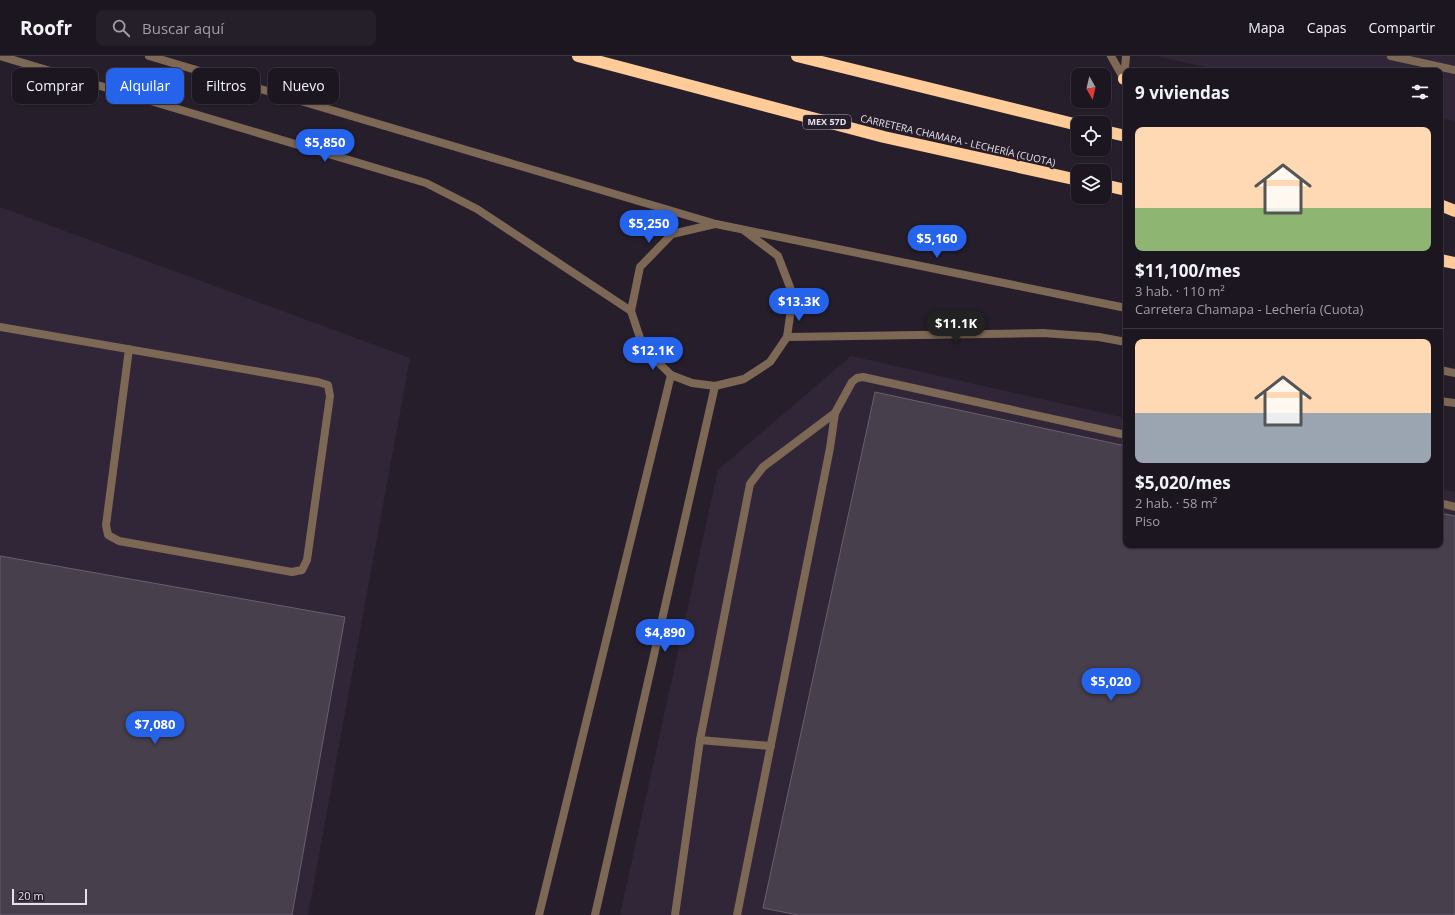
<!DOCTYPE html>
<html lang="es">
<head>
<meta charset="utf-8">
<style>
  body { margin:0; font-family:"Open Sans",sans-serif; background:#251f29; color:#f1f3f6; height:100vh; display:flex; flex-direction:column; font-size:15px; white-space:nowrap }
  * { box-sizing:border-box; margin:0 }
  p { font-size:13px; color:#a09fa5 }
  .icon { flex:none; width:22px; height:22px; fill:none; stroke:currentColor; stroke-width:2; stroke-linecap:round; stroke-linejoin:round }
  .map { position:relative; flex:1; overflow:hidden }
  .details { position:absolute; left:1123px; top:12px; width:320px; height:480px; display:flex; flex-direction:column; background:#1c1620; border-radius:8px; box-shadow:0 1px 3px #0004,0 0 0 1px #3a353e }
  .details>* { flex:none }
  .guide { position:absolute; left:12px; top:12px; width:380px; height:36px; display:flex; gap:8px }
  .needle { width:26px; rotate:172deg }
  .fabs { position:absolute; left:1071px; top:12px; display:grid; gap:8px }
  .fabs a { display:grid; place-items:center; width:40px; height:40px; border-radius:8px; background:#1c1620; box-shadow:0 1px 3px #0004,0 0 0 1px #3a353e; font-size:20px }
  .scale { position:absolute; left:12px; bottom:10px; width:75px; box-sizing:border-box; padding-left:4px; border:2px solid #e6e1e9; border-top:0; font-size:11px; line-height:14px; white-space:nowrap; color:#e6e1e9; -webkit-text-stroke:3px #261e2b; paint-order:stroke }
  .price { position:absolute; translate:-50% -34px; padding:0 9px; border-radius:14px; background:#2563eb; color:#fff; font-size:13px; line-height:26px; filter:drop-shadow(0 1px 2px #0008) }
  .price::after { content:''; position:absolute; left:50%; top:24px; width:12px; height:9px; margin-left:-6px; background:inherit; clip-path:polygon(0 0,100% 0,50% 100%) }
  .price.current { background:#222; color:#fff }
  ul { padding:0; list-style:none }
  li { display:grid; align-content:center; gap:8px; height:212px; padding:0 12px }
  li+li { border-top:1px solid #3a353e }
  li span { display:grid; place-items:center; height:124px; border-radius:8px; color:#555 }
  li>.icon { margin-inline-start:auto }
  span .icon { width:72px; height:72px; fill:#fffc; stroke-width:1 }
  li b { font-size:17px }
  h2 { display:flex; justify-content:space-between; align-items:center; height:48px; padding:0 12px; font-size:17px }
  .pill { padding:0 14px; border-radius:8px; background:#1c1620; box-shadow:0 1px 3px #0004,0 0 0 1px #3a353e; font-size:14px; line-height:36px }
  .pill.current { background:#2563eb; color:#fff }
  header { display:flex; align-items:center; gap:24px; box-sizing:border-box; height:56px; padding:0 20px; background:#1c1620; border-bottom:1px solid #3a353e }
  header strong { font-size:19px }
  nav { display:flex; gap:22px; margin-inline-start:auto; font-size:14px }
  .search { width:280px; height:36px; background:#251f29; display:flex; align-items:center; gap:10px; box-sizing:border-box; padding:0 14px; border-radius:8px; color:#a09fa5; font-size:15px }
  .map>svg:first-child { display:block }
  .built { fill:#312637 }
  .building { fill:#473f4c; stroke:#685f6e }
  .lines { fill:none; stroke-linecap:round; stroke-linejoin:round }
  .lane { stroke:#7d6855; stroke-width:8 }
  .street { stroke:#7d6855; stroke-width:8 }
  .highway { stroke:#fecb99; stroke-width:12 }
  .labels { text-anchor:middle; stroke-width:3.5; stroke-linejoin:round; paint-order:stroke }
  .shield { fill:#261e2b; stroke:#aca6b0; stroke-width:1 }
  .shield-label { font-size:9px; font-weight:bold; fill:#e6e1e9 }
  .street-label { font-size:10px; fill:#e6e1e9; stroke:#261e2b }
</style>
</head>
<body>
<header>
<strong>Roofr</strong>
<div class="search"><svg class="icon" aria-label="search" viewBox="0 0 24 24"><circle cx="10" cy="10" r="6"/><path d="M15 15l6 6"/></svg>Buscar aquí</div>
<nav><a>Mapa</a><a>Capas</a><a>Compartir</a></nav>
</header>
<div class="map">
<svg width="1455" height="859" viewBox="0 0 1455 859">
  <rect width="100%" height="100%" fill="#261e2b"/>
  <g class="built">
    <polygon points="1160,0 1455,0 1455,65 1440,62 1440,15 1223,15 1160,1"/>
    <polygon points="0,151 410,302 308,859 0,859"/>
    <polygon points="851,300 1126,362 1126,489 1440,489 1440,433 1455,436 1455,859 620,859 718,414"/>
  </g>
  <g class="building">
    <polygon points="875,336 1126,390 1126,489 1440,489 1440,457 1455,460 1455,859 798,859 763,852"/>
    <polygon points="0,500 345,561 292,859 0,859"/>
  </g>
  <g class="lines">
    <g class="lane">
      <polyline points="1111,0 1124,23"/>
      <polyline points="1391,0 1455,14"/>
      <polyline points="1124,23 1126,0"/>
      <polyline points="0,271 318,326 328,329 330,340 307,504 302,514 292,516 119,485 108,479 106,469 129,293"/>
      <polyline points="1440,447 1455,451"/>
      <polyline points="700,684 771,690"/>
      <polyline points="675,859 700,684 750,428 763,411 835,357"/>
      <polyline points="737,859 830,392 835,357 852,326 857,322 863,321 1126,379"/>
    </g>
    <g class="street">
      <polyline points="0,0 426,127 477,153 631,255"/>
      <polyline points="149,0 716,168 1126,252"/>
      <polyline points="715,168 672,178 640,211 631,255 643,291 671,319 692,327 715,330 744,323 770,306 787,281 793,239 778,200 745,175"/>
      <polyline points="787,281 1043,277 1099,281 1126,286"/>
      <polyline points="1440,314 1455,317"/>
      <polyline points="1440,345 1455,347"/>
      <polyline points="539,859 671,319"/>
      <polyline points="595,859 715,330"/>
    </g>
    <g class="highway">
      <polyline points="578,0 884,81 1078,124"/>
      <polyline points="797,0 1078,69"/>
      <polyline points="1124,23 1126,24"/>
      <polyline points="1104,75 1126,80"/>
      <polyline points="1104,129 1126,134"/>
      <polyline points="1440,149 1455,155"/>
      <polyline points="1440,204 1455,207"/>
    </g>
  </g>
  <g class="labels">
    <rect class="shield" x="803" y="59" width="48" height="14" rx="3"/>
    <g class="shield-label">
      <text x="827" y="69">MEX 57D</text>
    </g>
    <g class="street-label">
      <text transform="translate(958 84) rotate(13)" y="4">CARRETERA CHAMAPA - LECHERÍA (CUOTA)</text>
    </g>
  </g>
</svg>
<div class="fabs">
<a><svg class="needle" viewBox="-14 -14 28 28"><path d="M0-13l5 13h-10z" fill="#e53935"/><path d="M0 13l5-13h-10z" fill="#a09fa5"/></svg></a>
<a><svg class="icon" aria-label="locate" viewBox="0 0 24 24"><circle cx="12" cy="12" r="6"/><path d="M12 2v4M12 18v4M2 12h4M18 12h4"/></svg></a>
<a><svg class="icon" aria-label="layers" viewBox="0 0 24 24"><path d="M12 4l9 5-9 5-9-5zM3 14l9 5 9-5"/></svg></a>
</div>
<div class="scale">20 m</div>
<b class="price" style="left:325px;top:107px">$5,850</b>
<b class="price" style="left:649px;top:188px">$5,250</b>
<b class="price" style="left:937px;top:203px">$5,160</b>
<b class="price" style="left:799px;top:266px">$13.3K</b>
<b class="price current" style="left:956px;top:288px">$11.1K</b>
<b class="price" style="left:653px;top:315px">$12.1K</b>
<b class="price" style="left:665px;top:597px">$4,890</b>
<b class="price" style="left:1111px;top:646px">$5,020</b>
<b class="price" style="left:155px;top:689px">$7,080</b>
<div class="guide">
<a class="pill">Comprar</a>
<a class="pill current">Alquilar</a>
<a class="pill">Filtros</a>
<a class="pill">Nuevo</a>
</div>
<section class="details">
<h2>9 viviendas<svg class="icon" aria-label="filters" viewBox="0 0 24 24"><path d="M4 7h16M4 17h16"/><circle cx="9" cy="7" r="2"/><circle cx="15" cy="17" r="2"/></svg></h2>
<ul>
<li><span style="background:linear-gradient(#ffd9b3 65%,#8fb573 0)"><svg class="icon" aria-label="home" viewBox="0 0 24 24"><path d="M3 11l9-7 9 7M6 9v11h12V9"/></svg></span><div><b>$11,100/mes</b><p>3 hab. · 110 m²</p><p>Carretera Chamapa - Lechería (Cuota)</p></div></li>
<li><span style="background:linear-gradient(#ffd9b3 60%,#9aa5b1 0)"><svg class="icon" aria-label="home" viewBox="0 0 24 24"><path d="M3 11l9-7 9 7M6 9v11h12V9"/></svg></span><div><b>$5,020/mes</b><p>2 hab. · 58 m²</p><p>Piso</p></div></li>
</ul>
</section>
</div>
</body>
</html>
